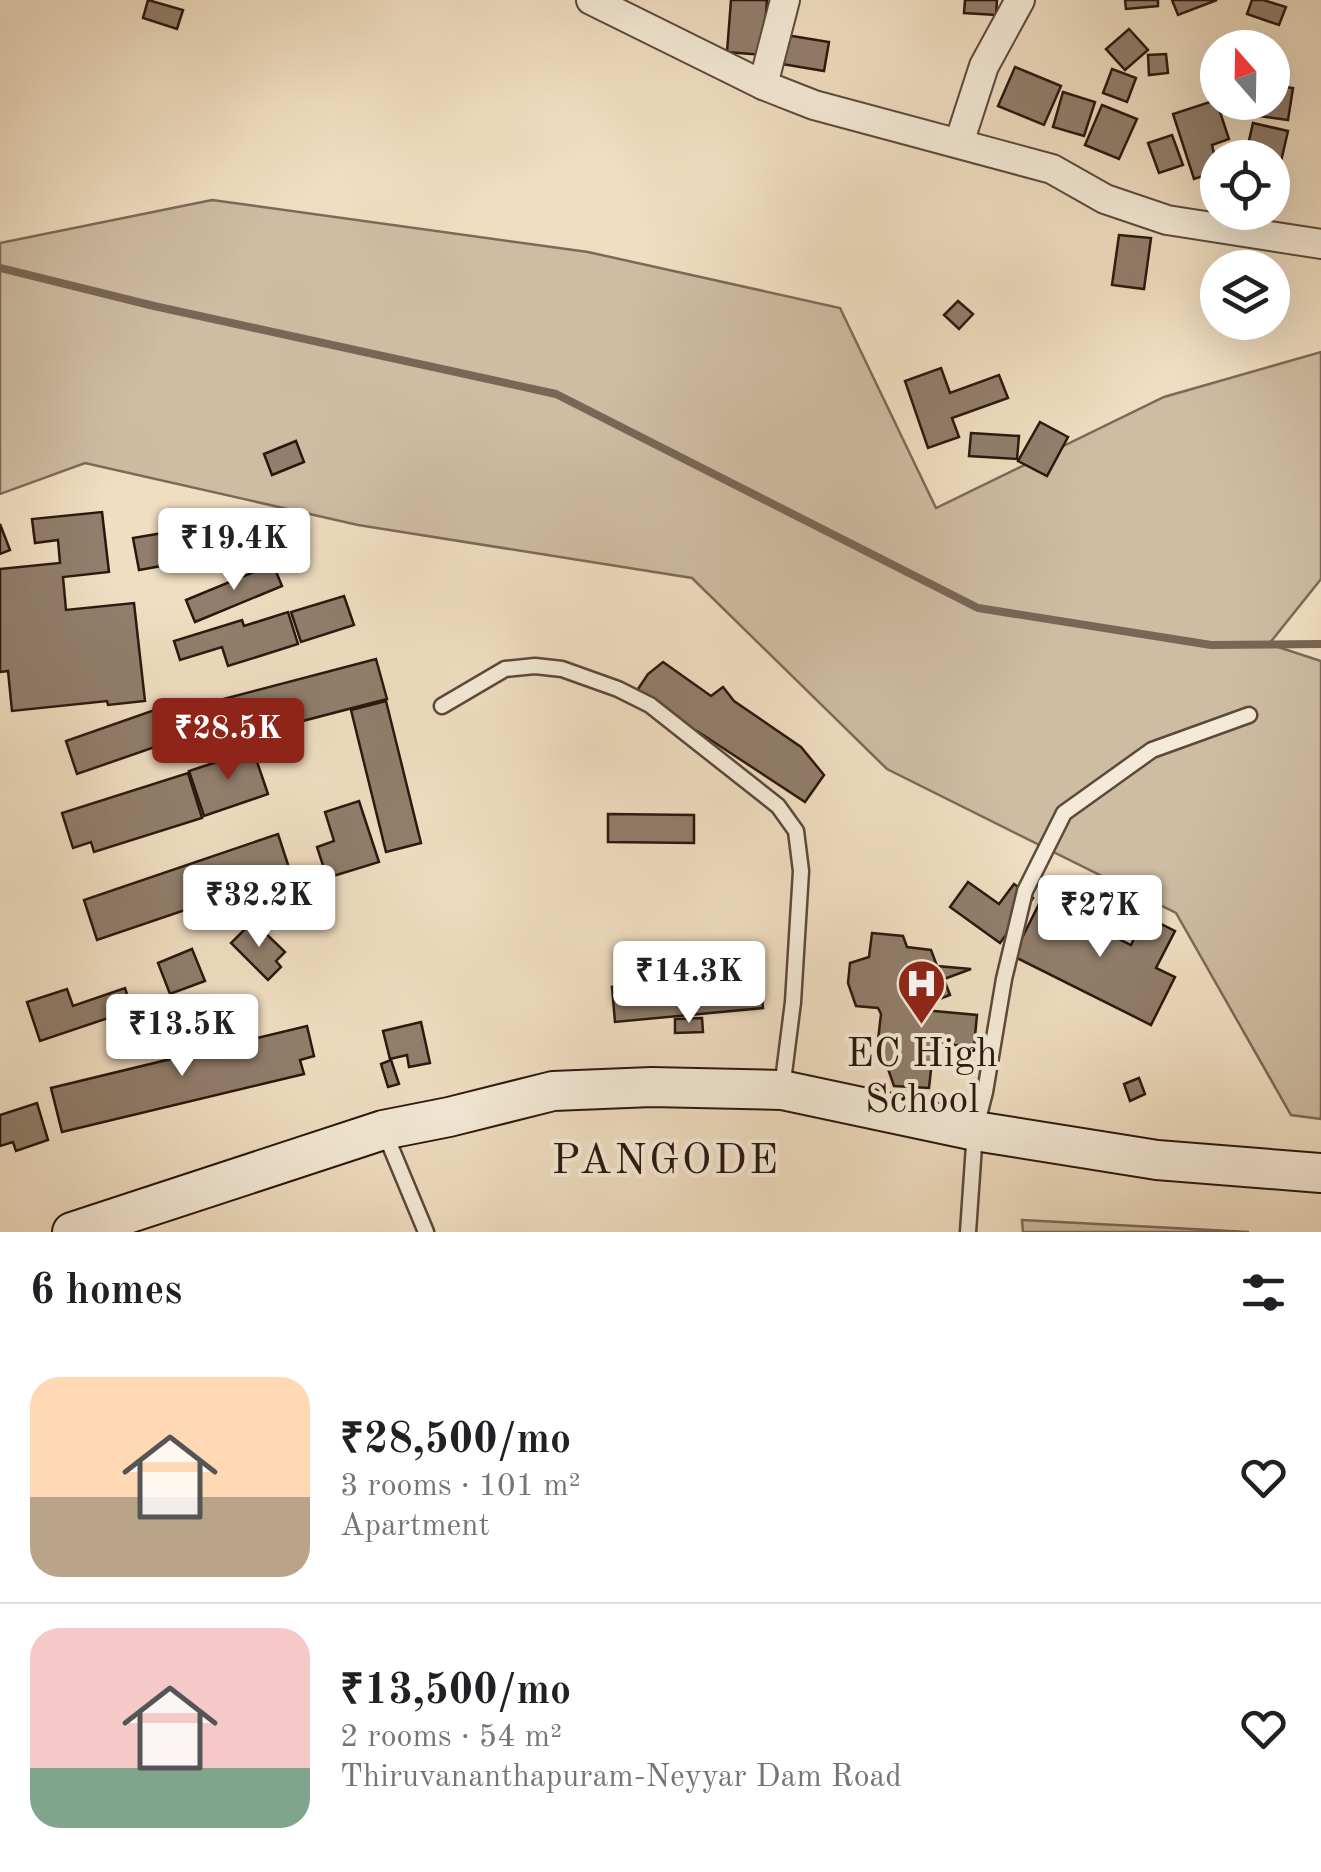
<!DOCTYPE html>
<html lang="en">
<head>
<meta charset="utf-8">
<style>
  body { margin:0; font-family:"Old Standard TT",serif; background:#f6f6f6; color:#202124; height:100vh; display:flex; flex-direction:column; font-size:38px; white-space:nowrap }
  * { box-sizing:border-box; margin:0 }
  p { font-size:32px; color:#757577 }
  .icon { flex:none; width:55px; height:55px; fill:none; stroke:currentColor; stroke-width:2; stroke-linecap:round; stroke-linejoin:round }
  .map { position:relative; height:1232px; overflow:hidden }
  .sheet { display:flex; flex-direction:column; background:#fff; flex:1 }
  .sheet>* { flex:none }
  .needle { width:65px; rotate:340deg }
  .buttons { position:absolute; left:1200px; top:30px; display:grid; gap:20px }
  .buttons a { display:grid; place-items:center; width:90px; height:90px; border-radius:50%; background:#fff; box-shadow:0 10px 40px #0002; font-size:50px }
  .price { position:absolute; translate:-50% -85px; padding:0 22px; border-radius:10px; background:#fff; color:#222; font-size:32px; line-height:65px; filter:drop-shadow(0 2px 5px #0008) }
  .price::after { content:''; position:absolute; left:50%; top:60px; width:30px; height:22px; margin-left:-15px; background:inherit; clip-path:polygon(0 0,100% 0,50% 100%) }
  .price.active { background:#8f2418; color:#fff }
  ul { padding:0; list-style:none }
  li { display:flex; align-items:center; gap:30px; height:250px; padding:0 30px }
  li+li { border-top:2px solid #e0e0e0 }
  li span { display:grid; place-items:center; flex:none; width:280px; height:200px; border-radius:30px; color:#555 }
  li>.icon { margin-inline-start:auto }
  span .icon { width:120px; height:120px; fill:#fffc; stroke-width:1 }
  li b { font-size:42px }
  h2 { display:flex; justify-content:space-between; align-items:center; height:120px; padding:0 30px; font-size:42px }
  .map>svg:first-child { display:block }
  .green { fill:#cebca3; stroke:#7c6a58; stroke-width:2.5 }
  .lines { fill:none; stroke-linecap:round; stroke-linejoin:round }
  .stream { stroke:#796655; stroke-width:8 }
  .building { fill:#917e6c; stroke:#2a170e; stroke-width:2.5 }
  .service-casing { stroke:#5c493b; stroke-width:19 }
  .minor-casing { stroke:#5c493b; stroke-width:32 }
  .secondary-casing { stroke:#2a170e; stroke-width:42 }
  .service { stroke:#f5ead7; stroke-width:14 }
  .minor { stroke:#f5ead7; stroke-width:28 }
  .secondary { stroke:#f5ead7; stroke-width:38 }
  .labels { text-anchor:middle; stroke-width:8; stroke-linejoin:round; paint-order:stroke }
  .poi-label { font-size:40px; fill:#2a170e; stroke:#f5ead7 }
  .neighbourhood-label { font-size:42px; letter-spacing:2.5px; fill:#2a170e; stroke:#f5ead7 }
</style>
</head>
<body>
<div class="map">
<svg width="1321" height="1232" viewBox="0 0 1321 1232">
  <rect width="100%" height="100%" fill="#f0dec2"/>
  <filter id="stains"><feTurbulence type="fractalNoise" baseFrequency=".002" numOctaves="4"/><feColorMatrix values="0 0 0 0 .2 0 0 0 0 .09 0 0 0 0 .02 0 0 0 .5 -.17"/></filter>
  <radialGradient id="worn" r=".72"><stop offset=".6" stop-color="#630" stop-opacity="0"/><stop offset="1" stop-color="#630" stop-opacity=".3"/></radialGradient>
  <g class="green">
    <polygon points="212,200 588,252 840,308 936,508 1164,397 1321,352 1321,579 1269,644 1321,661 1321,1119 1291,1115 1176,913 887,769 692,578 358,525 85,463 0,494 0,243"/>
    <polygon points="1022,1220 1249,1232 1023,1232"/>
  </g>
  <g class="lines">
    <polyline class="stream" points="0,268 154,306 556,394 978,608 1211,645 1321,644"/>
  </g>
  <g class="building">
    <polygon points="148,0 183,10 177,29 143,18"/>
    <polygon points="731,0 767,0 763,55 727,52"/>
    <polygon points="965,0 997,0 996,15 964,13"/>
    <polygon points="1125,0 1158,0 1158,6 1126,9"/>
    <polygon points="1172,0 1217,0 1178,15"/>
    <polygon points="1252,0 1263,0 1286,7 1279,25 1247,14"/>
    <polygon points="1129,29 1148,50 1125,70 1106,49"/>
    <polygon points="786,35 829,42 824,71 782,64"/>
    <polygon points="1166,54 1168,73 1149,75 1148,55"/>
    <polygon points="1015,67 1061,86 1044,125 998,106"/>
    <polygon points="1112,69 1136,78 1127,102 1103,93"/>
    <polygon points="1272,85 1293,88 1288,120 1251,115 1253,102 1272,102"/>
    <polygon points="1063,92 1095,102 1084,136 1053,127"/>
    <polygon points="1216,100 1229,139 1212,145 1218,171 1194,179 1173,114"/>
    <polygon points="1102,105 1137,119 1119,159 1085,145"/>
    <polygon points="1253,123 1288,131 1274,192 1272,158 1245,158"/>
    <polygon points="1172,135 1183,165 1159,173 1148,143"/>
    <polygon points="1119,235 1151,238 1144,289 1112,285"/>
    <polygon points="958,301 973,314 959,329 944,315"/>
    <polygon points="941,368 950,393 999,375 1008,398 952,418 959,437 928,448 905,381"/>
    <polygon points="1040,422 1068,437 1047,476 1018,461"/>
    <polygon points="971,433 1019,436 1017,459 969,456"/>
    <polygon points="296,441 304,462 272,475 264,454"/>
    <polygon points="102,512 109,572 63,577 66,610 134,603 145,701 108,705 107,701 12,711 8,671 0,672 0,569 60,563 58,540 35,543 32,519"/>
    <polygon points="228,522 234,553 139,570 133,538"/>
    <polygon points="0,524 10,550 0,554"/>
    <polygon points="273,564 282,586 195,622 186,600"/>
    <polygon points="344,596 354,625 301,642 291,612"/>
    <polygon points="288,612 298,644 228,666 222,647 180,660 174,641 242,620 244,626"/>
    <polygon points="376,659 387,699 245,736 243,729 186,744 178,711"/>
    <polygon points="663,662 711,696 723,687 734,701 801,747 824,775 805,802 697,731 704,740 636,692 648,674"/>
    <polygon points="386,701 421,843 386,852 351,710"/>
    <polygon points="163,707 175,740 77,774 66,741"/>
    <polygon points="253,750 268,794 204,816 189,771"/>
    <polygon points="188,773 202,818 94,852 91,842 73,848 62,813"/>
    <polygon points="359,801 379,862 327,878 317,847 334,841 325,812"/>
    <polygon points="608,814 694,815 694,843 608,842"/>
    <polygon points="278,834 291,874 97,940 84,900"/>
    <polygon points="968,882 999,904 1014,884 1033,898 1000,943 950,907"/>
    <polygon points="1041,900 1131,945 1145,916 1175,931 1156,968 1175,977 1151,1025 1013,956"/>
    <polygon points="253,921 285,952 276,961 281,967 268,980 231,943"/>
    <polygon points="872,933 903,936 907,947 931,950 937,966 971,969 944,979 950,995 912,1009 977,1015 974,1047 934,1043 929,1088 894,1086 878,1040 881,1014 878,1008 856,1006 848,983 850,963 869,957"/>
    <polygon points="192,949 205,981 170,994 158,963"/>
    <polygon points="760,973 763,1008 615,1022 612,987"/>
    <polygon points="125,988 132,1010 40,1041 27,1002 67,989 73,1006"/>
    <polygon points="702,1018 703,1032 675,1033 675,1019"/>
    <polygon points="421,1022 430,1063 409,1067 407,1055 390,1059 383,1031"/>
    <polygon points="307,1026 314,1056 300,1060 304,1074 62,1132 51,1088"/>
    <polygon points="391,1060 399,1084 388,1087 381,1064"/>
    <polygon points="1139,1078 1145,1094 1130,1101 1124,1084"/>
    <polygon points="37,1103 48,1140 16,1151 13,1142 0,1146 0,1115"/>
  </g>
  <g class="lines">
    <defs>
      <g id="service">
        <polyline points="442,706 505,669 535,666 562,669 618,689 650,705 778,806 796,831 801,871 793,1002 782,1089"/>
        <polyline points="384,1131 426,1232"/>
        <polyline points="968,1232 975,1131 985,1092 1004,979 1025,891 1064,813 1152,750 1249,715"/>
      </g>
      <g id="minor">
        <polyline points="591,0 763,85 814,105 1052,169 1105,199 1167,220 1321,244"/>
        <polyline points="763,85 785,0"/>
        <polyline points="959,143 984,66 1020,0"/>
      </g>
      <polyline id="secondary" points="72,1232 383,1130 449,1117 553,1091 652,1087 782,1090 975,1131 1157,1160 1321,1173"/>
    </defs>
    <use href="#service" class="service-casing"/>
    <use href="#minor" class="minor-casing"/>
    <use href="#secondary" class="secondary-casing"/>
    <use href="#service" class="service"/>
    <use href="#minor" class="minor"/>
    <use href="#secondary" class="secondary"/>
  </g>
  <defs>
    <symbol id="hospital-pin" viewBox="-11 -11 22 30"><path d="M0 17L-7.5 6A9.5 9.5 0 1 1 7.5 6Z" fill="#8f2418" stroke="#f5ead7"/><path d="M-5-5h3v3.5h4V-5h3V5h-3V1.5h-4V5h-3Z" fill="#fff"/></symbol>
  </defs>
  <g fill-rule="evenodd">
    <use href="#hospital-pin" x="894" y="956" width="55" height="75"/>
  </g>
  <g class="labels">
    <g class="poi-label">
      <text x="922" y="1066">EC High<tspan x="922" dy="46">School</tspan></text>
    </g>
    <g class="neighbourhood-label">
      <text x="666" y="1173">PANGODE</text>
    </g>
  </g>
  <rect width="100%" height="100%" filter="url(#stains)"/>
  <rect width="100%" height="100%" fill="url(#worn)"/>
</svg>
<div class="buttons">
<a><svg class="needle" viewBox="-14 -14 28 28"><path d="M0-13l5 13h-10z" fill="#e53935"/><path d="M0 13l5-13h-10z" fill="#757577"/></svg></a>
<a><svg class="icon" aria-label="locate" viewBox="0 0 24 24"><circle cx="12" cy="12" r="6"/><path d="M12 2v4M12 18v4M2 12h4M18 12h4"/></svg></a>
<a><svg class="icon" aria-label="layers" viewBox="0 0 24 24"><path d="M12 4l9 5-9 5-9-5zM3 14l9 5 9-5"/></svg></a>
</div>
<b class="price" style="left:234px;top:593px">₹19.4K</b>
<b class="price active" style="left:228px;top:783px">₹28.5K</b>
<b class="price" style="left:259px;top:950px">₹32.2K</b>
<b class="price" style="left:1100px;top:960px">₹27K</b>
<b class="price" style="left:689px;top:1026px">₹14.3K</b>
<b class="price" style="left:182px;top:1079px">₹13.5K</b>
</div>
<section class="sheet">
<h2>6 homes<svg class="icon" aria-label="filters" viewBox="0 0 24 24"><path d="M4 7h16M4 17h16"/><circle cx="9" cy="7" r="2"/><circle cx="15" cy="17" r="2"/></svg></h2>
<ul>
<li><span style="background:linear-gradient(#ffd9b3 60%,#b9a48a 0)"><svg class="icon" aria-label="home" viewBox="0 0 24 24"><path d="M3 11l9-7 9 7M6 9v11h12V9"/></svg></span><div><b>₹28,500/mo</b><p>3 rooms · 101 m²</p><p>Apartment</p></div><svg class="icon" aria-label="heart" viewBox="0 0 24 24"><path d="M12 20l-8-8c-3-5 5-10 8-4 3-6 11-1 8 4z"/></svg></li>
<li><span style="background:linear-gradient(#f6c9c9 70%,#7fa58c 0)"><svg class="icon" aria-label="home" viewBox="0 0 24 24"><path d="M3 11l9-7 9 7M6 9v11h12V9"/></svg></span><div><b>₹13,500/mo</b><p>2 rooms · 54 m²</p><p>Thiruvananthapuram-Neyyar Dam Road</p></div><svg class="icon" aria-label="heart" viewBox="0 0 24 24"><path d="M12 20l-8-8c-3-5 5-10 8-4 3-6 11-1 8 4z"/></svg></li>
</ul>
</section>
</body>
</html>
